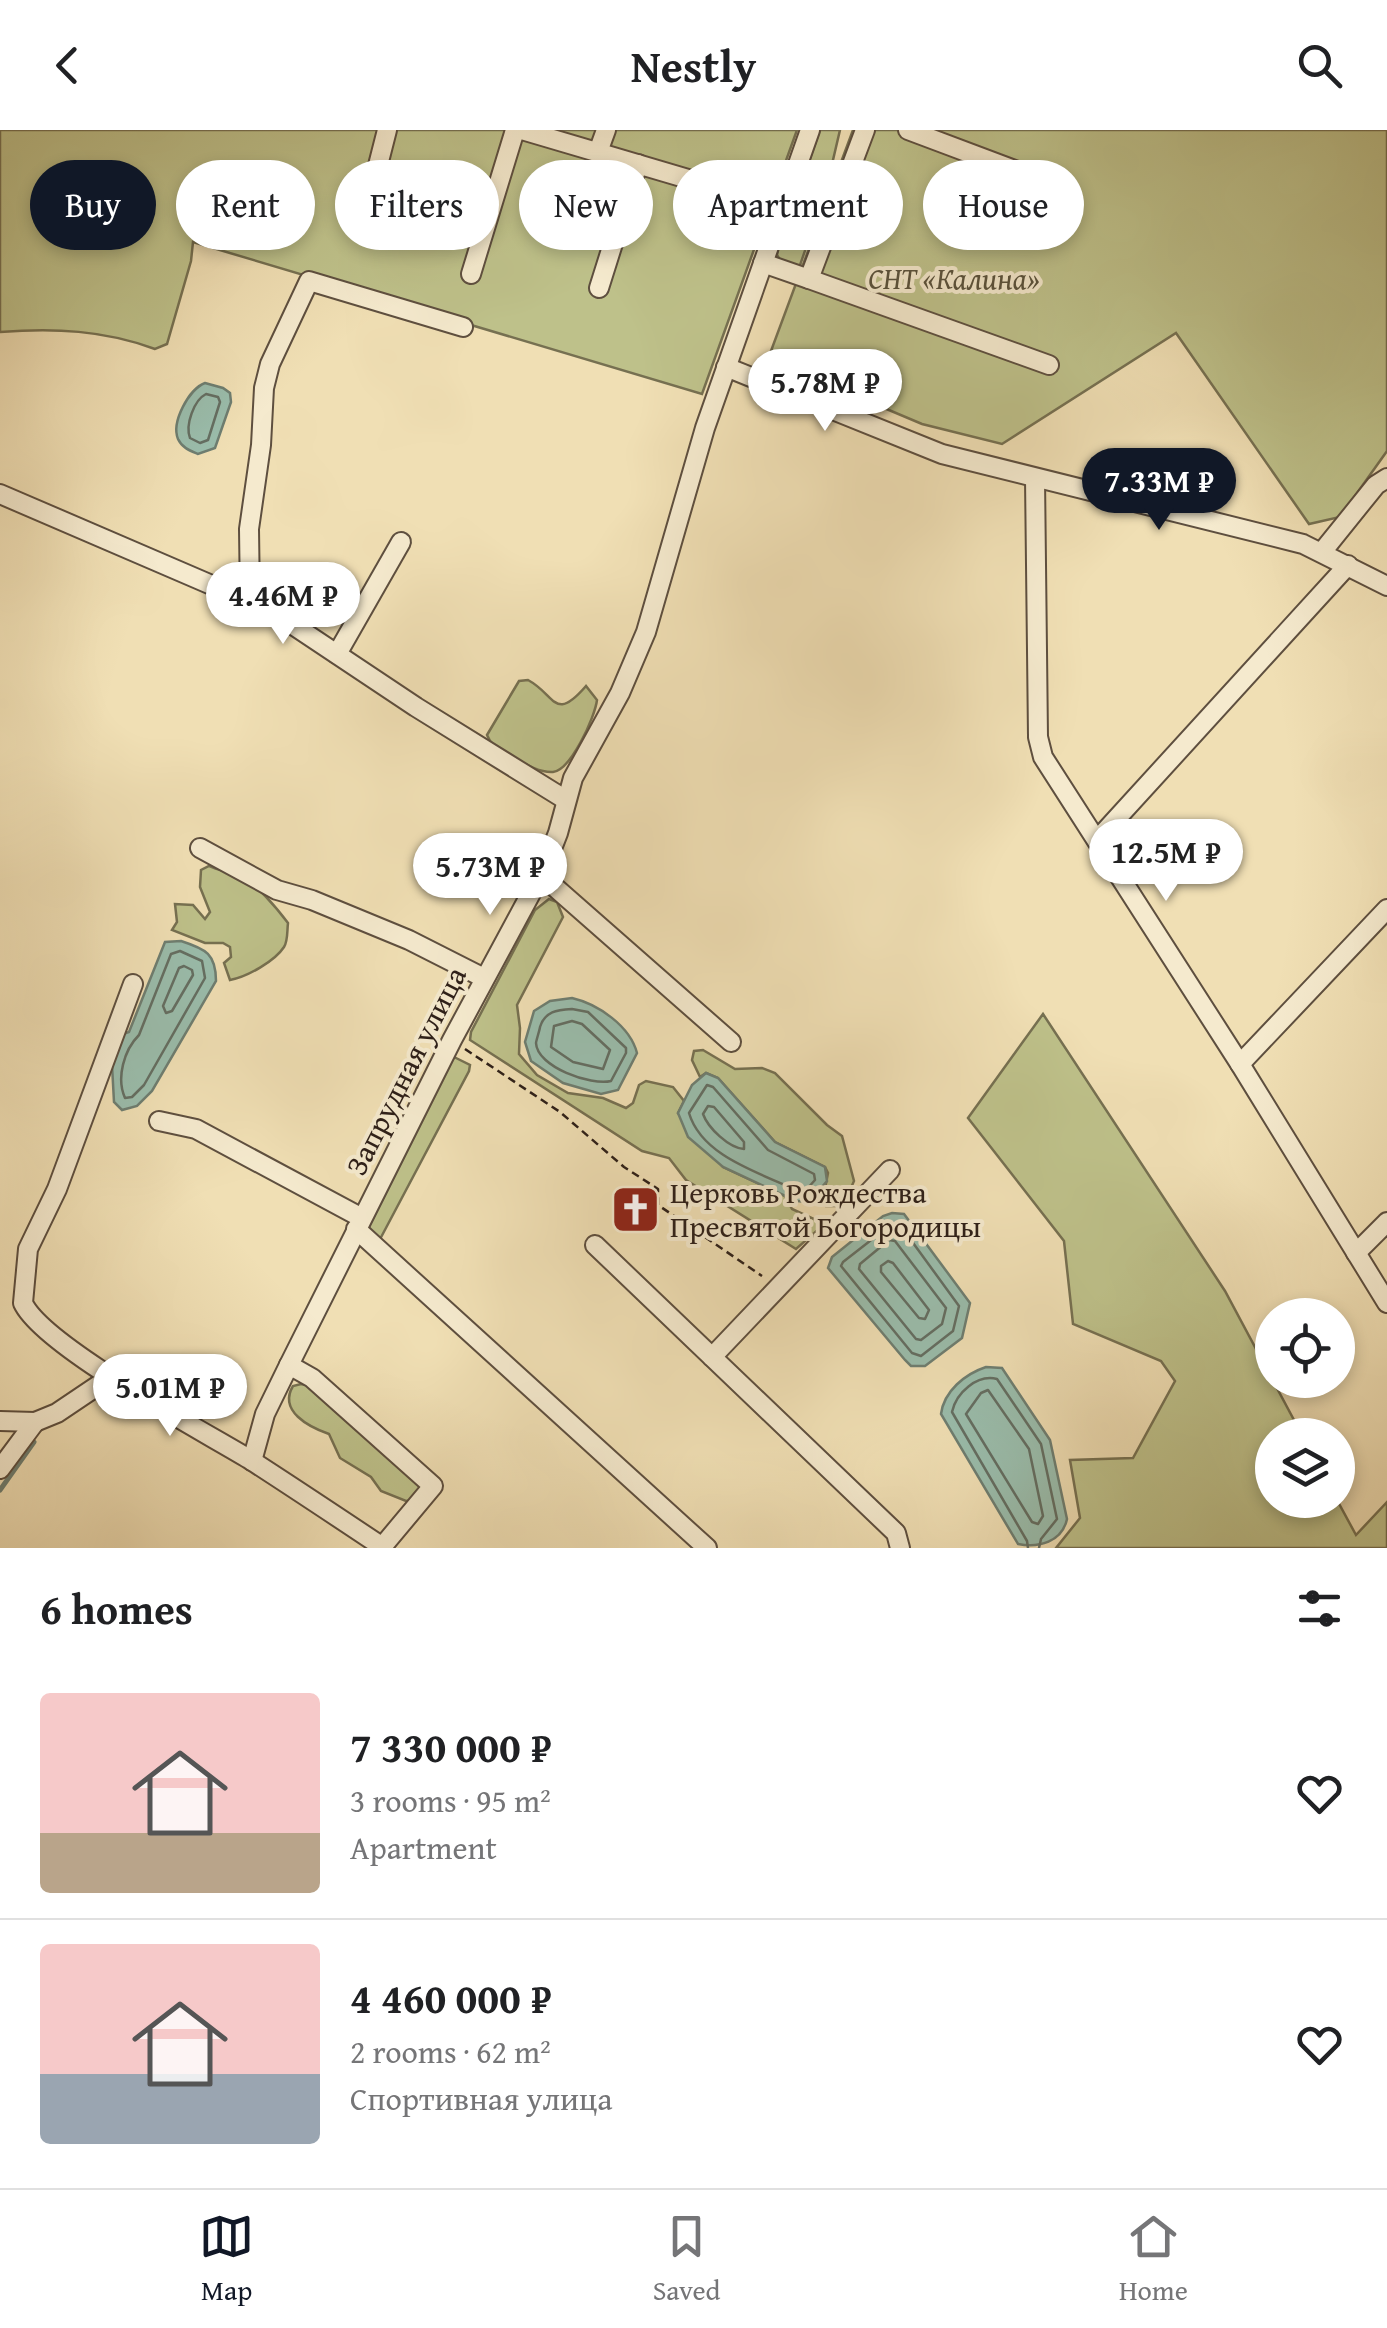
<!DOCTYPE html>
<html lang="en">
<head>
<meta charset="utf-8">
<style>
  body { margin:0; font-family:"Gentium Book Plus",serif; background:#f2f2f2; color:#202124; height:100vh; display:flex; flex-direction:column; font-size:38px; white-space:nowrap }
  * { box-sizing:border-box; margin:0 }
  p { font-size:32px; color:#757577 }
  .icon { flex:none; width:55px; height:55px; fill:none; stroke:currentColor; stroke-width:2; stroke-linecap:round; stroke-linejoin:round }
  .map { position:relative; height:1418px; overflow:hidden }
  .details { display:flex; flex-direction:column; background:#fff; flex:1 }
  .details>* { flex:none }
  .banner { position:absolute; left:30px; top:30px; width:1328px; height:90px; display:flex; gap:20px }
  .buttons { position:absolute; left:1255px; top:1168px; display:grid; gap:20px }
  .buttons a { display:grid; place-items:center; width:100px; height:100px; border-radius:50%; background:#fff; box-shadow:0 5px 15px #0003; font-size:50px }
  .price { position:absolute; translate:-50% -85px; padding:0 22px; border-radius:35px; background:#fff; color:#222; font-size:32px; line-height:65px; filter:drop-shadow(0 2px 5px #0008) }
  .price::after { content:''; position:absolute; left:50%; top:60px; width:30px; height:22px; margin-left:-15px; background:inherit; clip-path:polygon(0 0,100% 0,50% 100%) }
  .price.current { background:#111827; color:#fff }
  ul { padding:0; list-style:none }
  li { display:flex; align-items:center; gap:30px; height:250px; padding:0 40px }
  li+li { border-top:2px solid #e0e0e0 }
  li span { display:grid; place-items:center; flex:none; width:280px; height:200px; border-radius:10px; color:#555 }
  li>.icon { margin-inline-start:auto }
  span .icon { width:120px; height:120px; fill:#fffc; stroke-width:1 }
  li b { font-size:42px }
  h2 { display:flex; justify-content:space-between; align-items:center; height:120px; padding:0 40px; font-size:42px }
  .tag { padding:0 35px; border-radius:45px; background:#fff; box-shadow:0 5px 15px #0003; font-size:35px; line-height:90px }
  .tag.current { background:#111827; color:#fff }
  header { display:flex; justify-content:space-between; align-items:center; height:130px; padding:0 40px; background:#fff; font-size:45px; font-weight:700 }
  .tab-bar { display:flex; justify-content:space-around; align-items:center; height:140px; border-top:2px solid #e0e0e0; background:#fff; font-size:28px; color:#757577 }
  .tab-bar a { display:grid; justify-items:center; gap:5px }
  .tab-bar .current { color:#111827 }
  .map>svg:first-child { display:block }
  .green { fill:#bec18a; stroke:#767051; stroke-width:2.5 }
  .water { fill:#9abdac; stroke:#6e7e71; stroke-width:2.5 }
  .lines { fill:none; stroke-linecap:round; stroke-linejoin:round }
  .shore { stroke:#646e62; stroke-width:2.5 }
  .stream { stroke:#6e7e71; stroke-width:5 }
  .minor-casing { stroke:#5e4f3f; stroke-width:22 }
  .path { stroke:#2d1f18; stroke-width:2.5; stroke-dasharray:8 5; stroke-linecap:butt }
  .minor { stroke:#f5eace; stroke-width:18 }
  .labels { text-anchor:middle; stroke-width:8; stroke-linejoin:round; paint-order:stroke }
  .park-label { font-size:30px; font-style:italic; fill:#58503a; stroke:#f5eace }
  .street-label { font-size:30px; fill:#2d1f18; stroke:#f5eace }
  .poi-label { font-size:30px; fill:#2d1f18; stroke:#f5eace; text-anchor:start }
</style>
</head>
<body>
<header><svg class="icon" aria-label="back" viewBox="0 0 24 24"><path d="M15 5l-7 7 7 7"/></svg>Nestly<svg class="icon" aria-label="search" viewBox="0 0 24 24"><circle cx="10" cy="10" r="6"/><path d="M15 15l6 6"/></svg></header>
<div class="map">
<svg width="1387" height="1418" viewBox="0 0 1387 1418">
  <rect width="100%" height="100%" fill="#f0dfb4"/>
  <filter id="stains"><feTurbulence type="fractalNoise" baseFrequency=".002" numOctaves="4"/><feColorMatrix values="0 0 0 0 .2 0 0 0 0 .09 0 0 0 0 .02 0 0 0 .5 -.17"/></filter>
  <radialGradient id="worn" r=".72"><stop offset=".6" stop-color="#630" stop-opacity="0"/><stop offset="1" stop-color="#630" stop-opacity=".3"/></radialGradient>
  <g class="green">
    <path d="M0,0H797L702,264L193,112L191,131L167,214L155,219C104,200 54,198 0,202Z"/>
    <polygon points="820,0 840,0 826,60 799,138 782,133 777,125 779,116"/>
    <polygon points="853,0 1387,0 1387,321 1340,387 1309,394 1176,203 1002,314 922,294 768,229"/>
    <path d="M528,550C556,565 554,593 586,556L597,570C595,587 571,640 553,642C538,643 522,632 509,625C499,619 491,616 487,605L519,551Z"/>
    <path d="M209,736C219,741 231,742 241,747C255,752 278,780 288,793C287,801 288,811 284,817C275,831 247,847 230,850L224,833L231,827L230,817L223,813H205L172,800L177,792L175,774L193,775L205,789L210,782L200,757L201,740Z"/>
    <polygon points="549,769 557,772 563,787 517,875 520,898 519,924 537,945 568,963 603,968 626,978 633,973 639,955 646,951 673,957 684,971 678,983 723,1037 785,1066 792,1079 816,1090 820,1098 796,1119 686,1050 669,1028 642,1021 470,910 471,902 535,780"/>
    <polygon points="1043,884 1225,1161 1302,1305 1272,1305 1272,1370 1337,1370 1356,1405 1387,1372 1387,1418 1056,1418 1080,1388 1070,1330 1133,1328 1175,1251 1161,1231 1073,1194 1064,1111 968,988"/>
    <polygon points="703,920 735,939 762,938 775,943 827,995 842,1006 854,1051 843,1076 826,1076 823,1069 828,1043 825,1037 775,1012 718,948 706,943 700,947 692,930 694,921"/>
    <polygon points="454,927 470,935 469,941 378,1113 368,1099"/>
    <path d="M301,1254L311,1256L425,1356L415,1370L406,1371L381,1361L371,1347L340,1328L329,1304C309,1297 278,1281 293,1256Z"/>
  </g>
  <g class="water">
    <path d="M205,253L223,258L230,263L231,272L215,318L198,324C191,321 182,318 178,309C171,292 189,259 205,253Z"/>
    <path d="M181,811C206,819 216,824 216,851L152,961L137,976L122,980L114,972L112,935L123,904L129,902L165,812Z"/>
    <path d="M572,868C598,874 630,896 637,923L618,960L601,964L563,953L531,931L525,912L534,881L550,871Z"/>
    <polygon points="706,943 718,948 775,1012 825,1037 827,1051 809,1072 796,1071 723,1037 688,1007 678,983 692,955"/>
    <polygon points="892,1083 904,1084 970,1173 962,1208 925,1236 911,1236 905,1230 828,1138 832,1127 883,1086"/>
    <path d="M986,1237L1002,1238L1050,1310L1067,1389C1062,1412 1039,1418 1018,1414L941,1284C944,1261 965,1244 986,1237Z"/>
  </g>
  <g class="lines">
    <g class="shore">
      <path d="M206,264L218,267L220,272L208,310L200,313L190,308C185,295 194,270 206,264Z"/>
      <path d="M180,821L202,831L205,848L144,955L132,967L125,968C116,948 124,920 139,905L171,824Z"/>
      <polygon points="184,836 192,840 193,845 172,881 166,883 163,876 179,838"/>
      <path d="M572,879L588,882L626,918V923L611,951C591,956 537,937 536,913C536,911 540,899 540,897C545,881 557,880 572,879Z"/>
      <polygon points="572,891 582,894 610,920 603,939 573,932 551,917 554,896"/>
      <path d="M707,955L713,957L768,1020L814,1044L815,1050L806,1060L798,1061C761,1043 702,1027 689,983Z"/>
      <path d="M708,976L714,977L744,1012V1019C729,1018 708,998 703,984Z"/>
      <polygon points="893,1093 900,1095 959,1176 953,1201 921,1226 912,1223 841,1136 843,1132"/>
      <polygon points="889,1110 895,1111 946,1178 942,1194 921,1210 916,1209 859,1139 860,1134"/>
      <polygon points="888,1131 893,1133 929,1180 925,1189 919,1188 881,1142 881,1136"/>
      <polygon points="988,1260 1029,1319 1043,1386 1038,1394 1032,1392 966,1284 981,1263"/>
      <path d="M1028,1418L1027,1411L952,1282C956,1263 977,1244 997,1249L1041,1314L1057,1389L1041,1409L1039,1418"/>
    </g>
    <polyline class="stream" points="0,1360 34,1312"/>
    <defs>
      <g id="minor">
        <polyline points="522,0 783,77"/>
        <polyline points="908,0 1020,42 1038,42"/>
        <polyline points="598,22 606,0"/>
        <polyline points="361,102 387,0"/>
        <polyline points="763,133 809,149 865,0"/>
        <polyline points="471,144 515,0"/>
        <polyline points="809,149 1049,235"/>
        <polyline points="599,158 638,34"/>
        <polyline points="726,237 942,324 1303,414 1387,456"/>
        <polyline points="1035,348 1038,607 1043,627 1240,934 1387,1173"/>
        <polyline points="0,364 272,481 416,577 566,670"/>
        <polyline points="1322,422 1376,355 1387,348"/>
        <polyline points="250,470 249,399 261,315 264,258 270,234 309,151 463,197"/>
        <polyline points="337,524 401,412"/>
        <polyline points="1097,710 1348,435"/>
        <polyline points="200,718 277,760 312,770 409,810 484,848"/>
        <polyline points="541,745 731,912"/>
        <path d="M133,854L57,1059L28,1119L23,1173C43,1216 201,1300 249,1329C294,1358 339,1388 384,1418"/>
        <polyline points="1240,934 1387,779"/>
        <polyline points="159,991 196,999 362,1088"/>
        <polyline points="356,1099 707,1418"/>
        <polyline points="595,1115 896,1403 900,1418"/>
        <polyline points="1356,1123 1387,1092"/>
        <polyline points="712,1227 890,1040"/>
        <polyline points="289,1235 312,1248 433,1356 382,1417"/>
        <polyline points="0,1291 35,1292 57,1283 112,1246"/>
        <polyline points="252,1331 265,1284 289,1235 452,910 544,739 558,703 573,648 620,563 646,502 705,298 810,0"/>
        <polyline points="0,1339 35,1292"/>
      </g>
    </defs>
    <use href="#minor" class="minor-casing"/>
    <polyline class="path" points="465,919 560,982 624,1037 658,1059 658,1075 762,1146"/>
    <use href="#minor" class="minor"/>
  </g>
  <defs>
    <symbol id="church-square" viewBox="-11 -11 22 22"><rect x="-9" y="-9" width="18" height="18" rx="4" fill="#8f2418" stroke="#f5eace"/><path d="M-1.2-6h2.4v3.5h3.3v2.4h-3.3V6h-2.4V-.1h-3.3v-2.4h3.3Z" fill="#fff"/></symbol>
  </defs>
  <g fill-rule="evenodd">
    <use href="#church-square" x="608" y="1052" width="55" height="55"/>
  </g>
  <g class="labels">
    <g class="park-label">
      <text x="954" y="159">СНТ «Калина»</text>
    </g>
    <g class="street-label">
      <text transform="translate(406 941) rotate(-63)" y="10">Запрудная улица</text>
    </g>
    <g class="poi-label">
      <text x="670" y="1073">Церковь Рождества<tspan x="670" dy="34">Пресвятой Богородицы</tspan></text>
    </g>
  </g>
  <rect width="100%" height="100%" filter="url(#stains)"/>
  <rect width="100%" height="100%" fill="url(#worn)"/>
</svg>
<div class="buttons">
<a><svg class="icon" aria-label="locate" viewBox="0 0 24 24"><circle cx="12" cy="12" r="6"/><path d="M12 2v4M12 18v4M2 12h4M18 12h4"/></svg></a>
<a><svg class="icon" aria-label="layers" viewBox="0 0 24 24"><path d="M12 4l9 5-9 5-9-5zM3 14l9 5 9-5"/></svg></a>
</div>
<b class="price" style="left:825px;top:304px">5.78M ₽</b>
<b class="price current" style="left:1159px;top:403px">7.33M ₽</b>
<b class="price" style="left:283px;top:517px">4.46M ₽</b>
<b class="price" style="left:1166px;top:774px">12.5M ₽</b>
<b class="price" style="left:490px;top:788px">5.73M ₽</b>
<b class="price" style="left:170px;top:1309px">5.01M ₽</b>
<div class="banner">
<a class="tag current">Buy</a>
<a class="tag">Rent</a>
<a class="tag">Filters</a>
<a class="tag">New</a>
<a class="tag">Apartment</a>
<a class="tag">House</a>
</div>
</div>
<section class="details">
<h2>6 homes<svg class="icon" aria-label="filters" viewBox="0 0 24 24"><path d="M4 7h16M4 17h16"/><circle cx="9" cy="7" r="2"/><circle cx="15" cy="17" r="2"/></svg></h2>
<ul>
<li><span style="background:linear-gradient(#f6c9c9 70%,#b9a48a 0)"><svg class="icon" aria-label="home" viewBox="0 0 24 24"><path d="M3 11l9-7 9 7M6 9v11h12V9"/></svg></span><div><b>7 330 000 ₽</b><p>3 rooms · 95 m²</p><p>Apartment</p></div><svg class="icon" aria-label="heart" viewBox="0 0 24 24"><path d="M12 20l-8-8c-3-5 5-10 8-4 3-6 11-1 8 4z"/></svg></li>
<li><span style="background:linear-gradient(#f6c9c9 65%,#9aa5b1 0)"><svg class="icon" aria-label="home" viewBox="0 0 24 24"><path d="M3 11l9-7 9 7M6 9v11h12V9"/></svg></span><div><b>4 460 000 ₽</b><p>2 rooms · 62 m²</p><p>Спортивная улица</p></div><svg class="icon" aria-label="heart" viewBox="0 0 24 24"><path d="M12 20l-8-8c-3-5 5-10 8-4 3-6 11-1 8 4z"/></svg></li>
</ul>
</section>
<nav class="tab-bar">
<a class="current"><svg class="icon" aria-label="map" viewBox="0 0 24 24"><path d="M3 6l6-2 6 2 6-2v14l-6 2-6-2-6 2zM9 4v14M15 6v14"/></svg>Map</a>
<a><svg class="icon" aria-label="saved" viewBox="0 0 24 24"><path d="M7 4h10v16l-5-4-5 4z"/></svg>Saved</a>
<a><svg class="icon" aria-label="home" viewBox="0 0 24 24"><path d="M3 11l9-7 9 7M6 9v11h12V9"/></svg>Home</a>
</nav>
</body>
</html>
